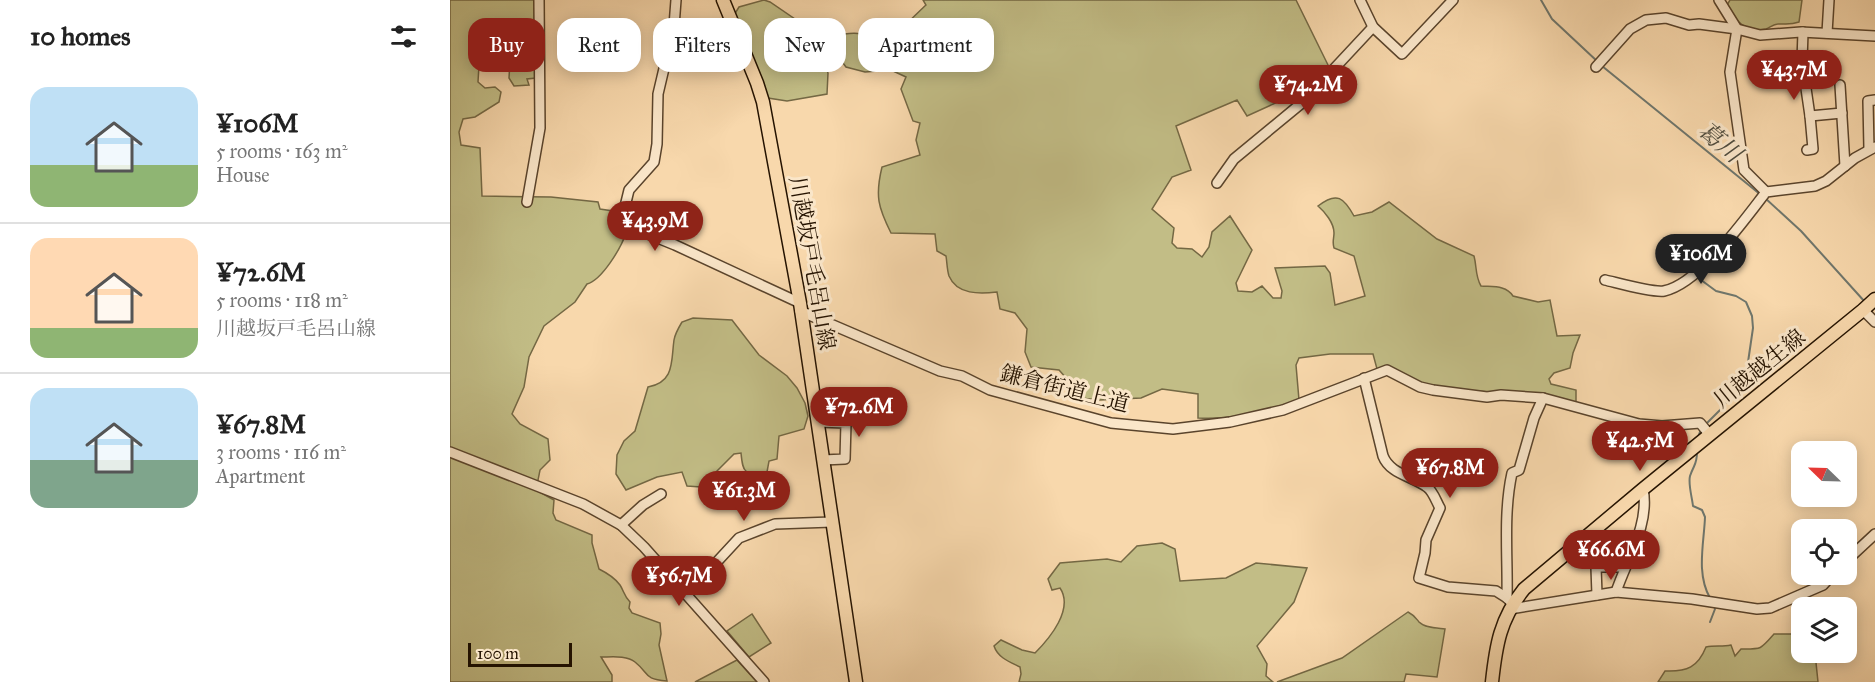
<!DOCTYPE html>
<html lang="en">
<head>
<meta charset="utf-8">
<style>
  body { margin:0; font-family:"IM FELL Great Primer","Noto Serif JP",serif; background:#f2f2f2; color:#222; height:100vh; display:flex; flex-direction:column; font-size:22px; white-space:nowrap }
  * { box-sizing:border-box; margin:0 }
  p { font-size:20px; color:#767676 }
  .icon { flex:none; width:33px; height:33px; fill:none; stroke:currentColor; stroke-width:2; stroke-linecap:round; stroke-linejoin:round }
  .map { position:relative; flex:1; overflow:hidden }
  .side { display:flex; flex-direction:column; background:#fff; width:450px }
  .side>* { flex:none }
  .top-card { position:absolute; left:18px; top:18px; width:570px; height:54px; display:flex; gap:12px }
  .needle { width:39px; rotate:293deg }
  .buttons { position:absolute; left:1341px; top:441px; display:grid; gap:12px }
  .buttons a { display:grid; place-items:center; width:66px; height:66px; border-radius:12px; background:#fff; box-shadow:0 3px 15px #0003; font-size:30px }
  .scale { position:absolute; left:18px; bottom:15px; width:104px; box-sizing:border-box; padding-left:6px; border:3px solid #251301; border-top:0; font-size:16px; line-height:21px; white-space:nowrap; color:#251301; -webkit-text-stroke:4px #fae6c9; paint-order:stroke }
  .price { position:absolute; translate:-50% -51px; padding:0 14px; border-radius:21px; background:#8f2418; color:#fff; font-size:20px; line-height:39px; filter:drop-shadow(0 2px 3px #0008) }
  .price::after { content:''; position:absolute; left:50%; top:36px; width:18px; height:14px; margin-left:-9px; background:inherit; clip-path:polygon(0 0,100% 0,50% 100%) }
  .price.active { background:#222; color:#fff }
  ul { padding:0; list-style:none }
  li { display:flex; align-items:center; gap:18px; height:150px; padding:0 30px }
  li+li { border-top:2px solid #e0e0e0 }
  li span { display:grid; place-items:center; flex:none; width:168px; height:120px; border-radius:18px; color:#555 }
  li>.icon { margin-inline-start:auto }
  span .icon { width:72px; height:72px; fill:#fffc; stroke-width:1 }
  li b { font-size:26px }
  h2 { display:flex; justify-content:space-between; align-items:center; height:72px; padding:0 30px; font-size:26px }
  .tag { padding:0 21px; border-radius:18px; background:#fff; box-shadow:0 3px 15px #0003; font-size:21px; line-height:54px }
  .tag.active { background:#8f2418; color:#fff }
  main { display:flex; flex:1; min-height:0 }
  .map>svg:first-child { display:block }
  .green { fill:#c2bd86; stroke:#746844; stroke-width:1.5 }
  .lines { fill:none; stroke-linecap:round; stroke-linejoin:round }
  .stream { stroke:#6f766c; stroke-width:2 }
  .minor-casing { stroke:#5a442c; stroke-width:12 }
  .major-casing { stroke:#251301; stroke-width:15 }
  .minor { stroke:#fae6c9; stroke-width:9 }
  .major { stroke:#f8d8ac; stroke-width:12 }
  .labels { text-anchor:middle; stroke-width:6; stroke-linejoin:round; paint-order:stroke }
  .street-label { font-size:22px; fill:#251301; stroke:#fae6c9 }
  .water-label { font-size:24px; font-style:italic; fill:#504d3f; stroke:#fae6c9 }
</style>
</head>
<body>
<main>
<section class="side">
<h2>10 homes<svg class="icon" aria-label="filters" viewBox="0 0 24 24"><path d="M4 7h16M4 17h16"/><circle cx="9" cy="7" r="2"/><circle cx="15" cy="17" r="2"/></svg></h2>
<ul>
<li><span style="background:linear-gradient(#bfe0f5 65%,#8fb573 0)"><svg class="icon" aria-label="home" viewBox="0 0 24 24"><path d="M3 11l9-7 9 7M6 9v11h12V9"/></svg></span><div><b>¥106M</b><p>5 rooms · 163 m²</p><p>House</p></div></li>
<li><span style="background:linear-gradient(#ffd9b3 75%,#8fb573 0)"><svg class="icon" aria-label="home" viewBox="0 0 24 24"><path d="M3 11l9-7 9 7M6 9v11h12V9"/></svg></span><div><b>¥72.6M</b><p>5 rooms · 118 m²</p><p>川越坂戸毛呂山線</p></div></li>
<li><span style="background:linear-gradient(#bfe0f5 60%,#7fa58c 0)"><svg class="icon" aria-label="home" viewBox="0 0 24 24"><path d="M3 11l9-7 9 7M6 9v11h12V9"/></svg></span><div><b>¥67.8M</b><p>3 rooms · 116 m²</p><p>Apartment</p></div></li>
</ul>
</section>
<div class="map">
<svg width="1425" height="682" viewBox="0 0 1425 682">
  <rect width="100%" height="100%" fill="#f8d8ac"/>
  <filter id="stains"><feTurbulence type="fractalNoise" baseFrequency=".00333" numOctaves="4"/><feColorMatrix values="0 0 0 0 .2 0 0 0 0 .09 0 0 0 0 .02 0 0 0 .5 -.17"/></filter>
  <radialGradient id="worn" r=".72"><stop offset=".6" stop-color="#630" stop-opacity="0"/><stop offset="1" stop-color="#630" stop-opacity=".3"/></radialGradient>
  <g class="green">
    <path d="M0,0H86V20L66,24L65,34L70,38L73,36L86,40V78L77,79L79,85L64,86L59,78L60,61H39L29,65L28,82L35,88L45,87L51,92L49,102L25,117L13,119L9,132L11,145L30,148L32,196L101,197L148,202L150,209L163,211L168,220L166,228L176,233C171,248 152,280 137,284L125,302L94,326L79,357L74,387L62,414L70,424L98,439L100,460L90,470L86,490L104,500L103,513L106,520L142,535V543L149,569C157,573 165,578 170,585C174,591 174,596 180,602L179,608L182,613L210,623L211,634L209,645L217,681C193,679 200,674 185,662C177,655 161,657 151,657L162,675V682H0Z"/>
    <path d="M314,0L320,2L364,32L381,50L383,36C392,34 402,32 412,34C419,36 427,43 435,40C445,37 467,13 476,5L473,0H846L878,65L843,95L797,116L787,100L726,126L741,170L722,177L702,209L724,228L722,243L727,248L742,249L752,257L759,247L762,232L780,216L802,250L786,283L788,291L802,292L812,286L823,298H831L832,291L825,268L875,266L880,273L885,305L915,296L904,256L884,248C882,241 884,239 884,233C884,223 875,212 868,206C887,191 894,198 904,216L922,212L939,202L987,239L1024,256C1027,267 1025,276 1031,286C1043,287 1056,285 1063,296L1088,302L1100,300L1107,336L1130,335L1123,353L1120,368L1104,373L1099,379L1101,384L1126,390V404L1093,396L1001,389L976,385L938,367L927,369L923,354H880L849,358L846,365L849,400C812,411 786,420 748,418V394L712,389L691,398L649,400L631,398L619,394L618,380L609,370L581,367L575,352L577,329L565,313L550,309L547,292C530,294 507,295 499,276C497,270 497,262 496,256L487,251L485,234L441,233C428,207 425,196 432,167L470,155L466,140L470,123L463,121L451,89L456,77L441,70L415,72L396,67L390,59L375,65L378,73L377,94L337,101L318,98L284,15L289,7Z"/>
    <path d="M1280,0H1352L1349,22C1341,25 1337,24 1329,24C1324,23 1320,28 1316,29C1298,33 1283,21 1277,5Z"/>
    <path d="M243,318L282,320L309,355L337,376L347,388L355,403L358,416L354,429L329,436L327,459L319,461L317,472C295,474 293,475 291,453L284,454L251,487L237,486L232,472L207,477L176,490L166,474L167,455L174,441L185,431L198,387C225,382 221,361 224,340C225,334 229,327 232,322Z"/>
    <path d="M712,543L725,549L730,581L776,578L806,563L857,568L844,602L807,646L817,664L816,676L823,682H569L571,674L570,667C560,662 548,658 544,646L551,640L572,650L585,653C600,638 624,609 610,588L602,590L598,579L610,563L657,559L671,562L687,546Z"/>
    <path d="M958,612C964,615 965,617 969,622C975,628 987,628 995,629L987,677L956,674L954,682H827L892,658Z"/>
    <polygon points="302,614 321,643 299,657 277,631"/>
    <path d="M1324,634H1351L1352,652L1365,653L1368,682H1208L1215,671C1237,672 1248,667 1256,647C1265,645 1272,647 1281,645L1285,656L1291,649C1312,649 1310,650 1324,634Z"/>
    <polygon points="287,660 307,682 245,682"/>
  </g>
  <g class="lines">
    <g class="stream">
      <polyline points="1091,0 1102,19 1148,62"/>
      <polyline points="1152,66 1311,195"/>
      <polyline points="1315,198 1351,231 1415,302"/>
      <polyline points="1272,254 1280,245"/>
      <polyline points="1247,277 1266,291 1286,296 1296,302 1302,316 1303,328 1297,369 1273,407 1255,425"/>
      <polyline points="1247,440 1251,429"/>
      <path d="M1247,452C1247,465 1244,464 1240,476C1238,484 1242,497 1243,506L1252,510L1255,517C1254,544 1246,573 1260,598"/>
      <polyline points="1260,622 1265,609 1264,605"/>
    </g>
    <defs>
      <g id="minor">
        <polyline points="226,0 224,26 208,94 207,144 204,162 179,190 170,227 193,232 225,245 350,303"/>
        <polyline points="910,0 923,27 952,54 1003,0"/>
        <polyline points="1269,0 1287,29 1280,72 1294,170 1316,192"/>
        <polyline points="1353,32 1352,61 1360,116 1392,113"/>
        <polyline points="1377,33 1379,0"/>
        <polyline points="1146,67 1180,29 1196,20 1216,18 1239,25 1249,24 1287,29 1310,35 1351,32 1425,36"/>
        <polyline points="1390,85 1395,166"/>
        <polyline points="1419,149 1418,101 1425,100"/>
        <polyline points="1357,150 1363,149 1360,116"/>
        <polyline points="767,183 784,159 853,102 923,27"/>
        <polyline points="77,202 90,128 89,0"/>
        <path d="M1155,280C1168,283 1203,293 1214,291C1249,284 1295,219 1316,192L1365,186L1376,181L1405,158L1425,147"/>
        <polyline points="1413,310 1425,322"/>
        <polyline points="350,311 490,371 512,376 540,390 661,423 723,429 780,422 833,410 937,370 970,387 983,390 1037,397 1051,395 1093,398 1189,424 1212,426 1250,423 1260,435"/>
        <path d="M914,378L933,456C940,474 962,476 977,487C983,491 986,501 990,508L976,540L975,553L969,578L998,587L1046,591L1057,598"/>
        <polyline points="368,422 396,423 395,459 373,460"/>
        <polyline points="0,452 133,504 171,525 194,547 314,682"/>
        <polyline points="171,525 193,505 211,494"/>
        <polyline points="1396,561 1425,534"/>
        <polyline points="232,591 264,565 289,538 325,524 382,522"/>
        <path d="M1166,592C1177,559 1200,524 1193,489"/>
        <polyline points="1147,595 1146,567 1175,567"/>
        <path d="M1060,601L1057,598C1058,557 1053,514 1062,473L1069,470L1084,418L1093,398"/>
        <polyline points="1060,609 1166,592 1242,599 1307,609 1320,608 1373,585 1383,574"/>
      </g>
      <g id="major">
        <polyline points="273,0 307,83 313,102 350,303 406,682"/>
        <path d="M1042,682C1046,645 1050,619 1074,589L1193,489L1413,310L1425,299"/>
      </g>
    </defs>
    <use href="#minor" class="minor-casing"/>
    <use href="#major" class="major-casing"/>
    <use href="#minor" class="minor"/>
    <use href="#major" class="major"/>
  </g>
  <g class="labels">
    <g class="street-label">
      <text transform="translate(363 263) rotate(80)" y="8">川越坂戸毛呂山線</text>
      <text transform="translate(1309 368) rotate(-39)" y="8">川越越生線</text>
      <text transform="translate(615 388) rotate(14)" y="8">鎌倉街道上道</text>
    </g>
    <g class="water-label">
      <text transform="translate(1270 142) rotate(40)" y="8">葛川</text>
    </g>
  </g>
  <rect width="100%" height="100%" filter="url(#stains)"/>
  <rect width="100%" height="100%" fill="url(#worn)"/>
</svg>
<div class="buttons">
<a><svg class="needle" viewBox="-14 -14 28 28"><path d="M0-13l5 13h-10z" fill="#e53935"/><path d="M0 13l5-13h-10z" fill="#767676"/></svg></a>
<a><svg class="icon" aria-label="locate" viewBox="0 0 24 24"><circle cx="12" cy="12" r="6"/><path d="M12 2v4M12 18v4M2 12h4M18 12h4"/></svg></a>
<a><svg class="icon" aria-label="layers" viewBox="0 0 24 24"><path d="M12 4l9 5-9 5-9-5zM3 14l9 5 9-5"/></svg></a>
</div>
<div class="scale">100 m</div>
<b class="price" style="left:1344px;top:101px">¥43.7M</b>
<b class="price" style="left:858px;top:116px">¥74.2M</b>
<b class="price" style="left:205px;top:252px">¥43.9M</b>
<b class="price active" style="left:1251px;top:285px">¥106M</b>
<b class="price" style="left:409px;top:438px">¥72.6M</b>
<b class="price" style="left:1190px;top:472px">¥42.5M</b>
<b class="price" style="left:1000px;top:499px">¥67.8M</b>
<b class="price" style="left:294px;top:522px">¥61.3M</b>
<b class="price" style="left:1161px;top:581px">¥66.6M</b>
<b class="price" style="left:229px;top:607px">¥56.7M</b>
<div class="top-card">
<a class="tag active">Buy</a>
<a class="tag">Rent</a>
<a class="tag">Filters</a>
<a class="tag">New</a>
<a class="tag">Apartment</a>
</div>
</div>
</main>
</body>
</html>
